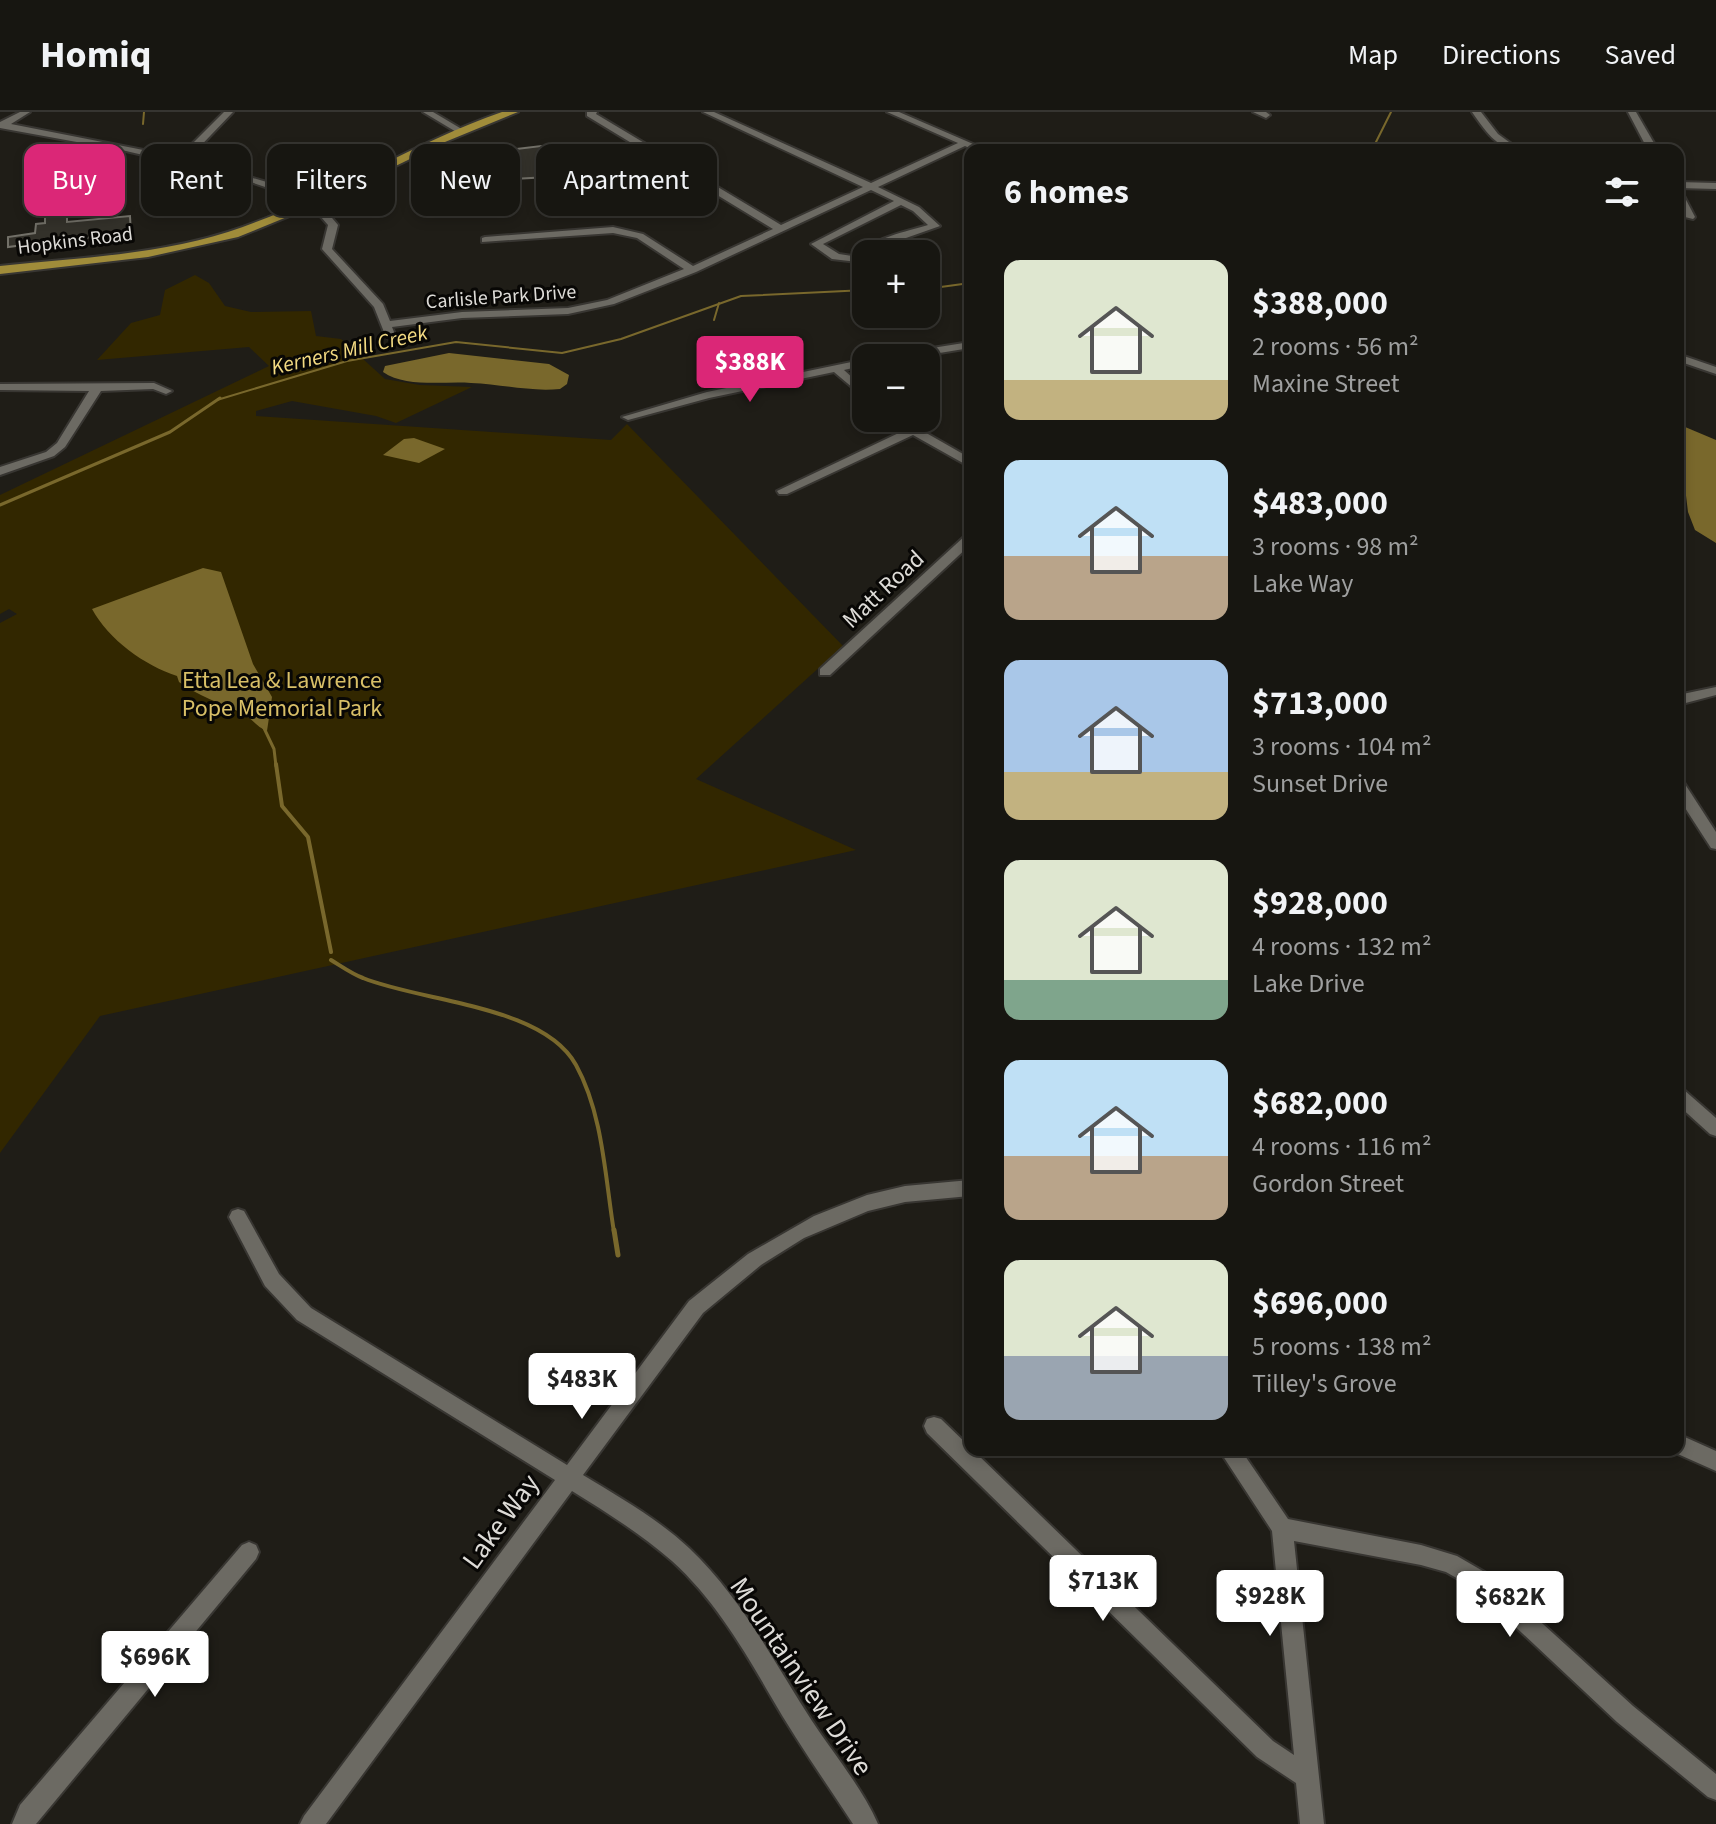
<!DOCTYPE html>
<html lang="en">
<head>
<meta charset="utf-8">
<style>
  body { margin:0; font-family:"Source Sans 3",sans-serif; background:#24231f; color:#f1f3f6; height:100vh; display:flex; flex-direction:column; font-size:30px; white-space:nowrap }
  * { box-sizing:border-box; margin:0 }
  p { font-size:26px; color:#9e9f9f }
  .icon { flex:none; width:44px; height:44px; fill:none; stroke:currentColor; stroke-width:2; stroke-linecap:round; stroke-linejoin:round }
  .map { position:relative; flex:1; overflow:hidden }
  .drawer { position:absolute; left:964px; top:32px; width:720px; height:1312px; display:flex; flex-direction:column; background:#171611; border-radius:16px; box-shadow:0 4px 12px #0003,0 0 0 2px #363531 }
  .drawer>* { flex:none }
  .hud { position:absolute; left:24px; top:32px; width:760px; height:72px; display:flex; gap:16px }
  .controls { position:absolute; left:852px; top:128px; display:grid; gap:16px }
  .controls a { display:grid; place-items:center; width:88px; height:88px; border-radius:16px; background:#171611; box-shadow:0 4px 12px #0003,0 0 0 2px #363531; font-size:40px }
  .price { position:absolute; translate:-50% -68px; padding:0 18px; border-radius:8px; background:#fff; color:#222; font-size:26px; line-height:52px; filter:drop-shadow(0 2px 4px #0008) }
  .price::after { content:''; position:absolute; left:50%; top:48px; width:24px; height:18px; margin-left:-12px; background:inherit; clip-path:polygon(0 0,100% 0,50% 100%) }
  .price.active { background:#db2777; color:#fff }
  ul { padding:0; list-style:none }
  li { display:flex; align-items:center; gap:24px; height:200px; padding:0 40px }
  li span { display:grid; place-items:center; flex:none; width:224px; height:160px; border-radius:16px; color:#555 }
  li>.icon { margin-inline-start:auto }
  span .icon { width:96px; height:96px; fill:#fffc; stroke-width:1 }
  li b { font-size:34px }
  h2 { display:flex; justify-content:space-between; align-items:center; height:96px; padding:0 40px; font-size:34px }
  .chip { padding:0 28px; border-radius:16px; background:#171611; box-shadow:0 4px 12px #0003,0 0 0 2px #363531; font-size:28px; line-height:72px }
  .chip.active { background:#db2777; color:#fff }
  header { display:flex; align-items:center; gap:48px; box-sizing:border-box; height:112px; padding:0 40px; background:#171611; border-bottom:2px solid #363531 }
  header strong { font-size:38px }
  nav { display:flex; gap:44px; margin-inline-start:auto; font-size:28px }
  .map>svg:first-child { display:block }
  .green { fill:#322700 }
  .water { fill:#79682c }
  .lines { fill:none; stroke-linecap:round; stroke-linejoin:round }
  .stream-far3 { stroke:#79682c; stroke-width:2 }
  .stream-far2 { stroke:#79682c; stroke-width:3 }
  .stream-far1 { stroke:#79682c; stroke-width:4 }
  .stream { stroke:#79682c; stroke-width:5 }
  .building { fill:#33312a; stroke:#727068; stroke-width:2 }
  .minor-casing { stroke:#383632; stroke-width:4 }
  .major-casing { stroke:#383632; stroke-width:4 }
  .minor { fill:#6c6a63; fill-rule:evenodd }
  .major { fill:#a08c3a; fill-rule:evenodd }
  .labels { text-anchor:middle; stroke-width:6; stroke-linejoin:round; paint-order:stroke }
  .far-street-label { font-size:20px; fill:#dddbd7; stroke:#080705 }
  .far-water-label { font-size:22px; font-style:italic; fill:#f3da82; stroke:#080705 }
  .street-label { font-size:24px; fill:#dddbd7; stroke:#080705 }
  .park-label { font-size:24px; fill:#d8bf67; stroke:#080705 }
  .near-street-label { font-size:28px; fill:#dddbd7; stroke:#080705 }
</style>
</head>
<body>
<header>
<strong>Homiq</strong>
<nav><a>Map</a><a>Directions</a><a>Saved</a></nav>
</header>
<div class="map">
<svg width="1716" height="1712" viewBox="0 0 1716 1712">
  <rect width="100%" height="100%" fill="#1f1d17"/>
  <polygon class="green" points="195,163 209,171 225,194 251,200 311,199 316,224 341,227 385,267 420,273 472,275 396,311 376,304 292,289 256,299 256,304 611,328 627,312 843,534 696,667 856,738 100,904 0,1041 0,511 17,502 9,497 0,502 0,383 269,254 249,235 97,248 131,211 160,203 165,178"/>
  <g class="water">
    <path d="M449,241L549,252L569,263L567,272L560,277C529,280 501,272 471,271C444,269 406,276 383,260L385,254Z"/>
    <polygon points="1678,312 1716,328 1716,431 1695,418 1688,400 1684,367 1678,356"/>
    <polygon points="414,326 445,337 419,351 383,343 404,327"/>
    <path d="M203,456L221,460L253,552L272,585L267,619C255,614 252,606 242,601C220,591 198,584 179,570L177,564C144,553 109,528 92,497Z"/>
  </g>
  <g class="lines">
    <g class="stream-far3">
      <polyline points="143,12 144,0"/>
      <polyline points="1372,38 1391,0"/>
      <polyline points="926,177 970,171"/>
      <polyline points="714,208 719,191"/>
      <polyline points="217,288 347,249 456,230 562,241 621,227 741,184 866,178"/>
    </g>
    <g class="stream-far2">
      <polyline points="0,393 170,320 220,286"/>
      <polyline points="263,614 274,637 276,654"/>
    </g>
    <g class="stream-far1">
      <polyline points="276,652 282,694 308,725 331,840"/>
      <path d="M331,848C341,854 352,862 363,866C422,890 543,893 576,953C603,1002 605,1065 614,1120"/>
    </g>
    <polyline class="stream" points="614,1118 618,1143"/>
  </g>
  <g class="building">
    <polygon points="541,34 549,65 497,68 496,58 509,57 508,38"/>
    <polygon points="67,98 67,110 130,104 131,123 63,127 60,133 48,134 46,130 8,135 8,125 35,121 36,112 45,111 45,101"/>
  </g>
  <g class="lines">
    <defs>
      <g id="minor">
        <path d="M20,0H30L11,12L179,45L224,0H233L188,47L287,76L321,93L338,113L332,137L383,192L390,209L462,200L568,196L607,188L684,157L637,126L613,121L482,130V126L485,125L613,115L643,122L693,154L773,117L587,4V0H597L596,2L781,113L863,75L703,0H714L871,71L958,31L887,0H899L987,38H974L965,34L878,75L919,95L940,114L889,132L873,142H866V151L832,147L811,132L894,89L871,78L696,160L614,192L568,202L462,206L392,215L396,225L391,228L386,225L374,195L322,137L328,113L314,97L280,80L233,64L126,39L0,16V10ZM901,93L913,99L928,113C906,120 872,125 859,145L839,142L823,132Z"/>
        <polygon points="423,0 433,0 465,19 458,21"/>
        <polygon points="1253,0 1266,0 1270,3 1266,6"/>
        <path d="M1472,0H1481L1498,22L1520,38C1497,38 1484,17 1472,0Z"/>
        <polygon points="1628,0 1636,0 1658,38 1648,38"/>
        <polygon points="1678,70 1716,71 1716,77 1678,76"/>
        <polygon points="1678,79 1683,82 1695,105 1693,107 1685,105 1678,91"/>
        <polygon points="970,230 970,236 909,246 883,246 888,243"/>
        <polygon points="1678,242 1716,255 1716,262 1678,249"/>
        <polygon points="866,247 866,253 844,258 866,278 866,287 834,260 709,286 628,308 622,305 707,280"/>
        <polygon points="154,271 172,279 166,282 153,277 101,279 65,335 54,344 0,363 0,355 46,340 57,331 89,279 0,278 0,272"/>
        <polygon points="886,306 900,306 970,346 970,355 913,323 787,382 779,382 777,379 905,318"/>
        <polygon points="970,422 970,433 830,563 820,563 820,557 966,423"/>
        <polygon points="1716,575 1716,583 1678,593 1678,583"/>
        <polygon points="1678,668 1683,669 1716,720 1716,737 1711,736 1678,685"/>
        <polygon points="1678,976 1684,978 1716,1006 1716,1024 1710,1022 1678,993"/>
        <path d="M970,1068V1084L905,1090L868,1099L804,1126L761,1153L703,1201L583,1363C619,1385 658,1407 689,1436C741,1485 774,1550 812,1609C833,1641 863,1677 878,1712H853C825,1669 795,1627 770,1583C743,1536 713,1486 672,1449C641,1422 606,1400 572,1379L326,1712H300L304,1704L555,1368L297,1208L265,1174L229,1105L232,1099L238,1097L244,1099L279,1162L311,1196L567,1353L689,1189L748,1142L814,1104L867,1083L905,1074Z"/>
        <polygon points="934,1305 941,1307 1273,1629 1294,1643 1272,1419 1219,1338 1241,1338 1288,1407 1421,1433 1457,1444 1488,1462 1633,1594 1716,1662 1716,1688 1708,1685 1617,1610 1474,1476 1446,1460 1421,1453 1294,1429 1324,1712 1300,1712 1296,1671 1257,1645 927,1321 924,1314 927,1307"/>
        <polygon points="1678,1322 1716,1339 1716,1359 1671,1339 1678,1338"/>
        <polygon points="249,1430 256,1433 259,1440 256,1447 36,1712 12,1712 20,1693 242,1433"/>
      </g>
      <path id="major" d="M502,0H518L445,30L309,96L238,125L148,145L0,162V154C76,146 155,143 228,120C323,89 408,33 502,0Z"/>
    </defs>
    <use href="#minor" class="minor-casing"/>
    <use href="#major" class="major-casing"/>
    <use href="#minor" class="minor"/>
    <use href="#major" class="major"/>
  </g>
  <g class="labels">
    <g class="far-street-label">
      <text transform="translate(75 128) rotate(-7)" y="7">Hopkins Road</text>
      <text transform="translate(501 184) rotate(-4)" y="7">Carlisle Park Drive</text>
    </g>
    <g class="far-water-label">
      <text transform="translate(349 237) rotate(-13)" y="8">Kerners Mill Creek</text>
    </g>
    <g class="street-label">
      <text transform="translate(883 477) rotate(-43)" y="8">Matt Road</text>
    </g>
    <g class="park-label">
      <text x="282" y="576">Etta Lea &amp; Lawrence<tspan x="282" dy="28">Pope Memorial Park</tspan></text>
    </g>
    <g class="near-street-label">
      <text transform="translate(500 1409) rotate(-54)" y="10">Lake Way</text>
      <text transform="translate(802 1564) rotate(56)" y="10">Mountainview Drive</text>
    </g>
  </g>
</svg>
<div class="controls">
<a>+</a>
<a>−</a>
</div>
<b class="price active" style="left:750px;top:292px">$388K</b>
<b class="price" style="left:582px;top:1309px">$483K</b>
<b class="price" style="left:1103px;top:1511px">$713K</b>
<b class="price" style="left:1270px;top:1526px">$928K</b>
<b class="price" style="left:1510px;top:1527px">$682K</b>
<b class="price" style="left:155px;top:1587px">$696K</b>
<div class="hud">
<a class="chip active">Buy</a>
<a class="chip">Rent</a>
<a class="chip">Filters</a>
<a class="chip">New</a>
<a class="chip">Apartment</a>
</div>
<section class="drawer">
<h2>6 homes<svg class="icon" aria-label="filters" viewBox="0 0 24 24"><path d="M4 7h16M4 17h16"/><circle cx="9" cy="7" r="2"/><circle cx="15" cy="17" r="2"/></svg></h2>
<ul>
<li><span style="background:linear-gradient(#dfe7d0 75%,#c2b280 0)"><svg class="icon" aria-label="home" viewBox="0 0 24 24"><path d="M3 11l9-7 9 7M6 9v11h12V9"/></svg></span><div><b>$388,000</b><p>2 rooms · 56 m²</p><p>Maxine Street</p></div></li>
<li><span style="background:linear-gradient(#bfe0f5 60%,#b9a48a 0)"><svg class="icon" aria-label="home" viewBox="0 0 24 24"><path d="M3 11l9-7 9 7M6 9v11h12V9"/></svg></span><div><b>$483,000</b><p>3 rooms · 98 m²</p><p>Lake Way</p></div></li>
<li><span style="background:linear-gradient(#a9c7e8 70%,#c2b280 0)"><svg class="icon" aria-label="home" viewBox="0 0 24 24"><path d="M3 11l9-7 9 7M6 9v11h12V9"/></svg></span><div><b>$713,000</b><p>3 rooms · 104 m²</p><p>Sunset Drive</p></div></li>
<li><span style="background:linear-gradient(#dfe7d0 75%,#7fa58c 0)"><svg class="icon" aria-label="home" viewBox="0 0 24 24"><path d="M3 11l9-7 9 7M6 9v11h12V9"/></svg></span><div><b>$928,000</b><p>4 rooms · 132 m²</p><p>Lake Drive</p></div></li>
<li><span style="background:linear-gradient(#bfe0f5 60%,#b9a48a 0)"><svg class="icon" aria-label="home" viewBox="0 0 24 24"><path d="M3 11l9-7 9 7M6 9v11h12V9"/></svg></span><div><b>$682,000</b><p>4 rooms · 116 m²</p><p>Gordon Street</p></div></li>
<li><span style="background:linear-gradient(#dfe7d0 60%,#9aa5b1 0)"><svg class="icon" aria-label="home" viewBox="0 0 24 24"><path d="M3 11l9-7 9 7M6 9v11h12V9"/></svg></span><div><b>$696,000</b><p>5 rooms · 138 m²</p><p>Tilley's Grove</p></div></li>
</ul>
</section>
</div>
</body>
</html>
